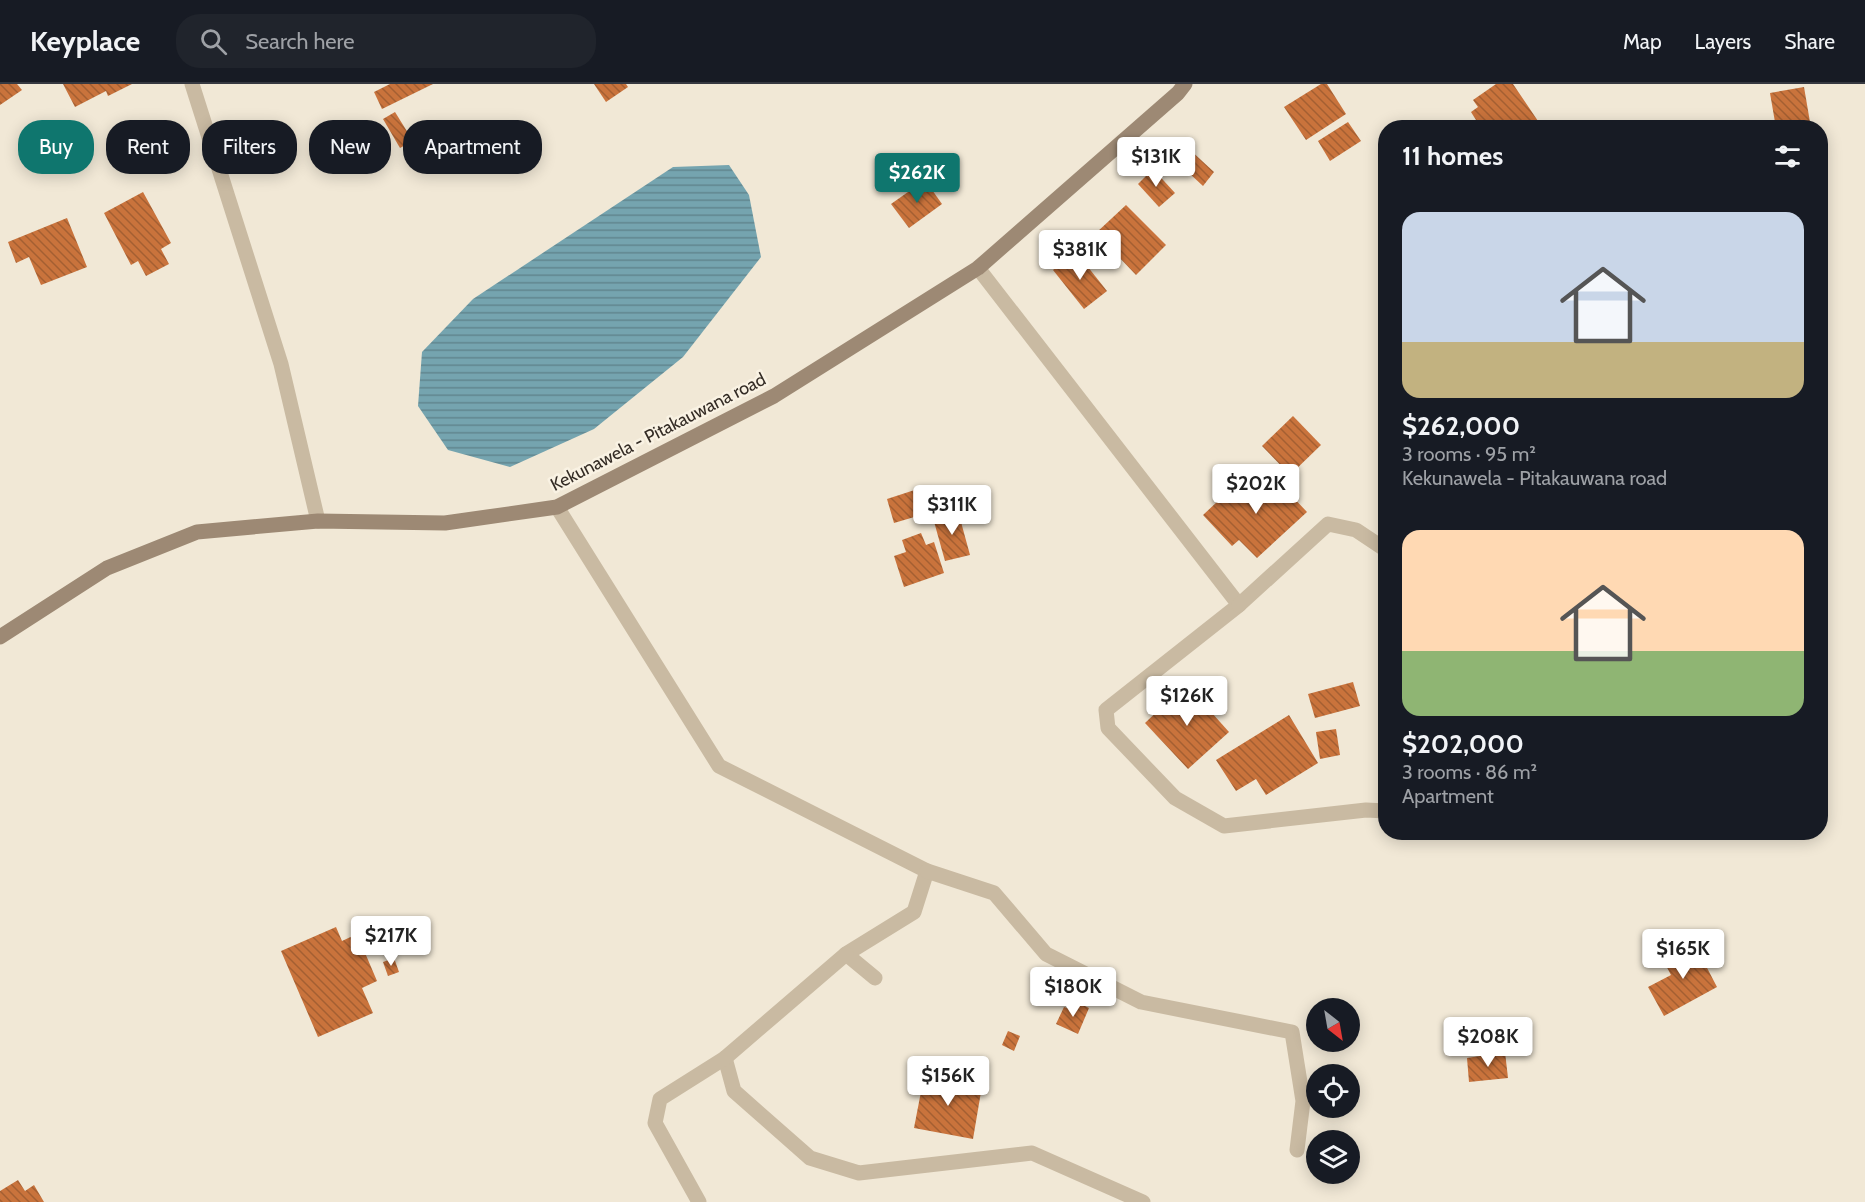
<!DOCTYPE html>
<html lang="en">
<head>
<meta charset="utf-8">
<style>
  body { margin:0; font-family:Cabin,sans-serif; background:#20242c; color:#f1f3f6; height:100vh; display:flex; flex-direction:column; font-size:22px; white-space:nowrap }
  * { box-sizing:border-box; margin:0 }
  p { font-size:20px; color:#9ea1a6 }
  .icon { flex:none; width:33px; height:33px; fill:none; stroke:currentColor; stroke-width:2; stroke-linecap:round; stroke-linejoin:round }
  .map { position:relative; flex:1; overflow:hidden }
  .panel { position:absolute; left:1378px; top:36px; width:450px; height:720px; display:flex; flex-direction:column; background:#171b24; border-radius:24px; box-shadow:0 3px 15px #0003 }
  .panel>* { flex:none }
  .top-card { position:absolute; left:18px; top:36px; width:570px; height:54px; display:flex; gap:12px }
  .needle { width:39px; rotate:149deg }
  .tools { position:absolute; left:1306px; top:914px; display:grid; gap:12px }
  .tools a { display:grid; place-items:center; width:54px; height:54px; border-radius:50%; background:#171b24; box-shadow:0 3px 15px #0003; font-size:30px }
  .price { position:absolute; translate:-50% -51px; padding:0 14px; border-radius:6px; background:#fff; color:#222; font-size:20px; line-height:39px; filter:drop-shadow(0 2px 3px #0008) }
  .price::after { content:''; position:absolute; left:50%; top:36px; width:18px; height:14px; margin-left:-9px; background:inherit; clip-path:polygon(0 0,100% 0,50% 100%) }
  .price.on { background:#0f766e; color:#fff }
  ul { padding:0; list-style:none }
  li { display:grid; align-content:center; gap:12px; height:318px; padding:0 24px }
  li span { display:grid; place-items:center; height:186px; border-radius:18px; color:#555 }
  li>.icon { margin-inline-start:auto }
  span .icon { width:108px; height:108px; fill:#fffc; stroke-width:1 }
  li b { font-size:26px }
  h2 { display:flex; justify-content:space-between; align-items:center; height:72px; padding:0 24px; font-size:26px }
  .chip { padding:0 21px; border-radius:24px; background:#171b24; box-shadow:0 3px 15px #0003; font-size:21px; line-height:54px }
  .chip.on { background:#0f766e; color:#fff }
  header { display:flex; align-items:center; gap:36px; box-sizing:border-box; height:84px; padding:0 30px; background:#171b24; border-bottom:2px solid #363941 }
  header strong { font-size:28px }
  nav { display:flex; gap:33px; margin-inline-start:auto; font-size:21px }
  .search { width:420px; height:54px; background:#20242c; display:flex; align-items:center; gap:15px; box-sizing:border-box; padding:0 21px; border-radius:24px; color:#9ea1a6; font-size:22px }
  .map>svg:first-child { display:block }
  .water { fill:url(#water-rules) }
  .building { fill:url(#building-back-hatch) }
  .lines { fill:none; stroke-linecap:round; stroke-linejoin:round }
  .street { stroke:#c9baa2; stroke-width:15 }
  .secondary { stroke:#9d8974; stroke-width:15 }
  .labels { text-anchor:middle; stroke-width:5; stroke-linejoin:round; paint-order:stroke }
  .street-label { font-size:18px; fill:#342c25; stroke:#f9f2e3 }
</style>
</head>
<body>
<header>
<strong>Keyplace</strong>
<div class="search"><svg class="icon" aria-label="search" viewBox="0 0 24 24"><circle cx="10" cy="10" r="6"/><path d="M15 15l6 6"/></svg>Search here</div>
<nav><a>Map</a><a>Layers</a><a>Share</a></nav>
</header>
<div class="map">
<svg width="1865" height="1118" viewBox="0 0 1865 1118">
  <defs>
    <pattern id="water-rules" width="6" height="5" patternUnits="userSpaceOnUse" patternTransform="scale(1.5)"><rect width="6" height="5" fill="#75a4af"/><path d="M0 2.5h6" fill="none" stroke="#61868e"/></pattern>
    <pattern id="building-back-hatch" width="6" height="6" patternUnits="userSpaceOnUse" patternTransform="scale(1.5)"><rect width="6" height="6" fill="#c9733c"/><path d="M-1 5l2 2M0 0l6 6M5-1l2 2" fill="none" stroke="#a45f32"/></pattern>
  </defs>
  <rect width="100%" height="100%" fill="#f1e8d6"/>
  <polygon class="water" points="729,81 749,111 761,173 683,273 594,345 510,383 448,366 418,322 422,268 473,215 673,83"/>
  <g class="building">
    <polygon points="0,0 17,0 22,6 0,21"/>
    <polygon points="63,0 132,0 108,12 106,7 75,23"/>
    <polygon points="390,0 433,0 382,25 374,8"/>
    <polygon points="594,0 626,0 628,3 606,18"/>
    <polygon points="1321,0 1327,0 1346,30 1306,56 1284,23"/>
    <polygon points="1496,0 1513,0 1540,40 1536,44 1481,44 1471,28 1478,23 1473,16"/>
    <polygon points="1804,3 1811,44 1776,44 1770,9"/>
    <polygon points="395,28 413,57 400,64 383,35"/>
    <polygon points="1348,38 1361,57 1330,77 1318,57"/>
    <polygon points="1188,64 1214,88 1203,102 1176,77"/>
    <polygon points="1153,85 1175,109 1159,123 1138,100"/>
    <polygon points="925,96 942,120 909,144 891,120"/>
    <polygon points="143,108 171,159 161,165 169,180 146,192 138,177 131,181 104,129"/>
    <polygon points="1126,121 1166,161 1136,191 1096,149"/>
    <polygon points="67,134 87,183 41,201 29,173 16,179 8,158"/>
    <polygon points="1076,168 1107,207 1084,225 1053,186"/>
    <polygon points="1293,332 1321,361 1290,391 1262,362"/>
    <polygon points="1269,388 1307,428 1257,474 1239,456 1232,462 1203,431 1233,403 1243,414"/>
    <polygon points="930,401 938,426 894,439 887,415"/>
    <polygon points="958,427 970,471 945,477 933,434"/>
    <polygon points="921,449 926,461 934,458 944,489 904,503 894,472 906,468 902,456"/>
    <polygon points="1353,598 1360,622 1315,634 1308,610"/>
    <polygon points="1186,600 1229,648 1188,685 1145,639"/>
    <polygon points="1289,631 1318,679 1266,711 1256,695 1236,707 1216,676"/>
    <polygon points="1336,645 1340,671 1320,675 1316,648"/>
    <polygon points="336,843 342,857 357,850 377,897 362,904 373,929 318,953 281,867"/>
    <polygon points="1693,857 1717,903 1664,932 1648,903 1671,891 1662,874"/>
    <polygon points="394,874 399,888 388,892 383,878"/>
    <polygon points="1077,918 1089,924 1078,950 1056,940 1064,923 1073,926"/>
    <polygon points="1008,947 1020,952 1014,967 1002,961"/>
    <polygon points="1505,968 1508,994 1469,998 1467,974"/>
    <polygon points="924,992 982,1002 973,1055 914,1044"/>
    <polygon points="18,1096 25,1107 34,1101 44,1118 0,1118 0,1107"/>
  </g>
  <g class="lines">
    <g class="street">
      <polyline points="192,0 281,280 318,437"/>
      <polyline points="978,184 1239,521 1106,626 1108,644 1175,714 1224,742 1366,726 1386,727"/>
      <polyline points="557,423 719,682 927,787 914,828 846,870 875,894"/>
      <polyline points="1239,521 1328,440 1356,446 1386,466"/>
      <polyline points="927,787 994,809 1046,870 1141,918 1292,948 1303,1017 1297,1066"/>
      <polyline points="725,974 734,1007 810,1074 859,1089 1032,1069 1143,1118"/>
      <polyline points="699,1118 655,1039 660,1015 725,974 846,870"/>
    </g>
    <polyline class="secondary" points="0,553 107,484 197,448 318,437 445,439 557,423 774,312 978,184 1178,9 1185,0"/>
  </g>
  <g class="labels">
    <g class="street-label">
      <text transform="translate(658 348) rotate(-27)" y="6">Kekunawela - Pitakauwana road</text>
    </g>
  </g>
</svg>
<div class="tools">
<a><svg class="needle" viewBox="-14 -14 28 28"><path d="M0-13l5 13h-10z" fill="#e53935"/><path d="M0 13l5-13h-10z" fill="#9ea1a6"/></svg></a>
<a><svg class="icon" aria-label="locate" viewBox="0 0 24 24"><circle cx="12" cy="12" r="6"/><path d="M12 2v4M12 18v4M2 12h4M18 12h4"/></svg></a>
<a><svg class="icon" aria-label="layers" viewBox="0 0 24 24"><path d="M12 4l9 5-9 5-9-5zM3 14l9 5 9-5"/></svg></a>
</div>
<b class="price" style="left:1156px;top:104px">$131K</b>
<b class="price on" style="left:917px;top:120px">$262K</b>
<b class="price" style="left:1080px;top:197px">$381K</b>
<b class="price" style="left:1256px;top:431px">$202K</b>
<b class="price" style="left:952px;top:452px">$311K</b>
<b class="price" style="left:1187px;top:643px">$126K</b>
<b class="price" style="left:391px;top:883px">$217K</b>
<b class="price" style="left:1683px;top:896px">$165K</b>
<b class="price" style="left:1073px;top:934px">$180K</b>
<b class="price" style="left:1488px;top:984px">$208K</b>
<b class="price" style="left:948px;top:1023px">$156K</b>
<div class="top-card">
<a class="chip on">Buy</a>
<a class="chip">Rent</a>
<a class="chip">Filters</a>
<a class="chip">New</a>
<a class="chip">Apartment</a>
</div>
<section class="panel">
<h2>11 homes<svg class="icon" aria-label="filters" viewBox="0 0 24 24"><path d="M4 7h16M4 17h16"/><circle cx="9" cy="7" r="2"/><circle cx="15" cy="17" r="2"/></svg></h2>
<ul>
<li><span style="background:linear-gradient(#c9d6e8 70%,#c2b280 0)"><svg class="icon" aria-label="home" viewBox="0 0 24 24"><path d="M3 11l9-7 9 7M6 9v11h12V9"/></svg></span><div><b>$262,000</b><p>3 rooms · 95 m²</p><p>Kekunawela - Pitakauwana road</p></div></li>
<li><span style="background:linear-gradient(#ffd9b3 65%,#8fb573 0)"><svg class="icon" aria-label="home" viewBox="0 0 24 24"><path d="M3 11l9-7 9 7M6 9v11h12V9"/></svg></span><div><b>$202,000</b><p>3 rooms · 86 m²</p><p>Apartment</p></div></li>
</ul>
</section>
</div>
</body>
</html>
